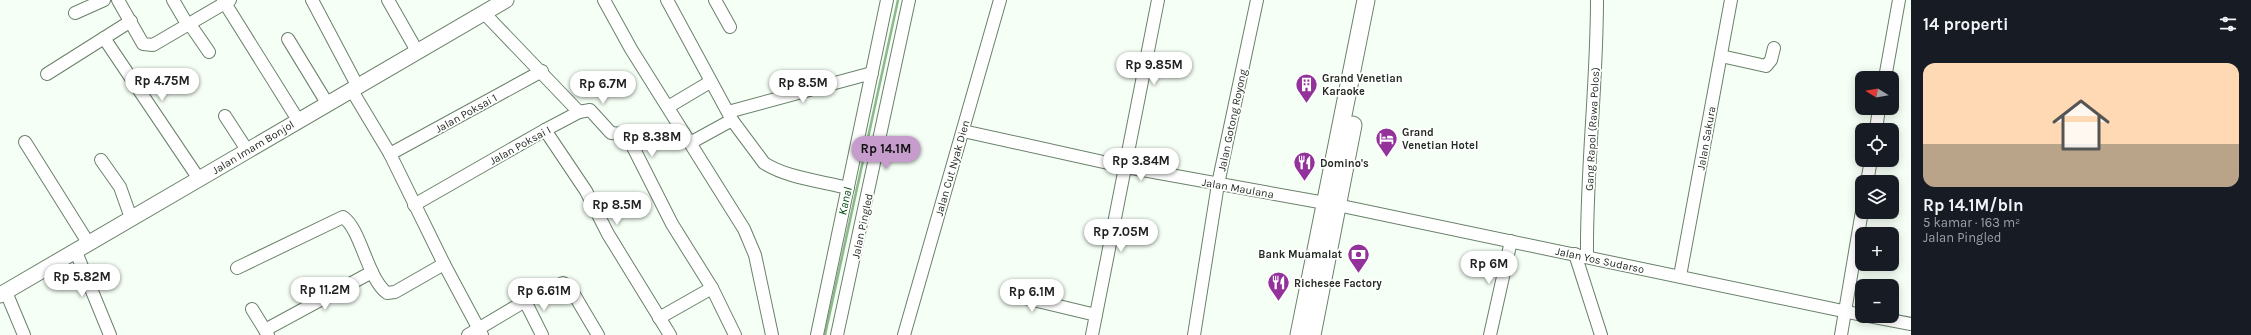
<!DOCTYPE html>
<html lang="id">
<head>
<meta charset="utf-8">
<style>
  body { margin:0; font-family:Karla,sans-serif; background:#20242c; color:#f1f3f6; height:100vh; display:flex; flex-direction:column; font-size:15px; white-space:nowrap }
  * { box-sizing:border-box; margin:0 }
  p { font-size:13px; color:#9ea1a6 }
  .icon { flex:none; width:22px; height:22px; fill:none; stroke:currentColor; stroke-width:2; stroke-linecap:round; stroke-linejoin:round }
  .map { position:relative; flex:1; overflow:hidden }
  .drawer { display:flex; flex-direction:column; background:#171b24; width:340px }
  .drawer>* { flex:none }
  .needle { width:26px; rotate:281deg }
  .fabs { position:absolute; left:1855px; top:71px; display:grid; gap:8px }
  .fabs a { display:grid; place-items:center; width:44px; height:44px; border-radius:8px; background:#171b24; box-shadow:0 2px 10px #0003; font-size:20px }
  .price { position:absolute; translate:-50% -34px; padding:0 9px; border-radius:14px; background:#fff; color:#222; font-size:13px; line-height:26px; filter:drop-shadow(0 1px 2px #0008) }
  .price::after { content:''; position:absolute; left:50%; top:24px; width:12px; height:9px; margin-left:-6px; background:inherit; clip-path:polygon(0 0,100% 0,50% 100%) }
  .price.on { background:#c69ccd; color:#111 }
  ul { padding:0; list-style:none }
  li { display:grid; align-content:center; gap:8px; height:212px; padding:0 12px }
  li+li { border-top:1px solid #363941 }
  li span { display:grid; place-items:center; height:124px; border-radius:12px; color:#555 }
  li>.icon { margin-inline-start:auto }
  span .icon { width:72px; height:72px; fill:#fffc; stroke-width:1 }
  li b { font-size:17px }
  h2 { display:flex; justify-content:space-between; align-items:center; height:48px; padding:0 12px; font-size:17px }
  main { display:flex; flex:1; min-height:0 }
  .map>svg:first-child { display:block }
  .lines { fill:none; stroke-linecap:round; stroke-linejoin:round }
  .stream { stroke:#8cb98b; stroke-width:2.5 }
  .minor-casing { stroke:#6b806b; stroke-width:14 }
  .major-casing { stroke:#6b806b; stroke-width:17 }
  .highway-casing { stroke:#6b806b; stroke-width:19 }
  .minor { stroke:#fff; stroke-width:12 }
  .major { stroke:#fff; stroke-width:15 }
  .highway { stroke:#fff; stroke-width:17 }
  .labels { text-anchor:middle; stroke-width:3.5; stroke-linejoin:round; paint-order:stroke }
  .poi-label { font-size:11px; font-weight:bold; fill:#242c23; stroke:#fff; text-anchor:start }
  .street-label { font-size:11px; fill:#242c23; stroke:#fff }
  .water-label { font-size:12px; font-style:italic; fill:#01490c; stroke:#fff }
</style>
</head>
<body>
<main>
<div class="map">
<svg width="1911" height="335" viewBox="0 0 1911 335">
  <rect width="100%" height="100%" fill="#f5fff5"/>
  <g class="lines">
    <polyline class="stream" points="825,335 898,0"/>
    <defs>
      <g id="minor">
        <polyline points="118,0 143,44 153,45 230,0"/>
        <polyline points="173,0 187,24"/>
        <polyline points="223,0 298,120"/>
        <polyline points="312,0 357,85"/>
        <polyline points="388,0 417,51"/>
        <polyline points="604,0 631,49 744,229 755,255 772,335"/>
        <path d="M667,0L732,120L764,163C787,178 821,181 848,188"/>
        <polyline points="715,0 730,27"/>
        <polyline points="75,13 104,0"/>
        <polyline points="484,13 579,112"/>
        <polyline points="189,23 209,52"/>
        <polyline points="104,38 199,179"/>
        <polyline points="288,39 327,103"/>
        <polyline points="1721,56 1766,66 1771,60 1774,48"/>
        <polyline points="47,74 131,21"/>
        <polyline points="1885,78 1899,0"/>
        <polyline points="351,89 390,154 444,264 482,335"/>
        <polyline points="668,107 710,82"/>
        <polyline points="728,112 872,73"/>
        <polyline points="225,116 247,150"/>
        <polyline points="545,130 586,191 608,234 670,335"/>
        <polyline points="1876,130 1879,108"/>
        <polyline points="963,131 1126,167 1325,203"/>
        <polyline points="25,142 89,244"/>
        <polyline points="690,143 732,120"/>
        <polyline points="390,154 542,71"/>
        <polyline points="101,160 120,187 131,218"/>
        <polyline points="1867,182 1871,160"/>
        <polyline points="414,205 545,130 579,112 590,110 611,133 623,134 632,145 672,224 712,288 735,335"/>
        <polyline points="1337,205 1862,315"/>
        <polyline points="76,252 110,335"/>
        <polyline points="1575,254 1601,335"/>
        <path d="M1587,257C1586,171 1597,86 1597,0"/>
        <path d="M237,268L343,217C361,229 367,278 387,293L395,292L444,264"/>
        <polyline points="1680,276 1731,0"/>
        <polyline points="6,292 24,335"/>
        <polyline points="1017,296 1096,315"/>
        <polyline points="525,301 542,335"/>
        <polyline points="252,309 268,335"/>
        <polyline points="1869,316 1911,324"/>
        <polyline points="659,318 712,288"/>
        <polyline points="265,330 372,272"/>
        <polyline points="468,335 525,301 563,283 569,286 598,335"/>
        <polyline points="817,335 887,0"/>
        <polyline points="837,335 909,0"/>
        <polyline points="904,335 1000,0"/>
        <polyline points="1092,335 1158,0"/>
        <polyline points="1194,335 1218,184 1257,0"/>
        <polyline points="1490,335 1511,241"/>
        <polyline points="1841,335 1862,211"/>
      </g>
      <polyline id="major" points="0,295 506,0"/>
      <g id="highway">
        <polyline points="1299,335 1366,0"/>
        <polyline points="1312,335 1353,125"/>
      </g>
    </defs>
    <use href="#minor" class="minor-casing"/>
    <use href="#major" class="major-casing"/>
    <use href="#highway" class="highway-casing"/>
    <use href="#minor" class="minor"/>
    <use href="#major" class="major"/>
    <use href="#highway" class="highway"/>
  </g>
  <defs>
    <symbol id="building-pin" viewBox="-11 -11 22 30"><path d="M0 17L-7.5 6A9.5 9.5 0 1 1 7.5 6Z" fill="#92329a" stroke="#fff"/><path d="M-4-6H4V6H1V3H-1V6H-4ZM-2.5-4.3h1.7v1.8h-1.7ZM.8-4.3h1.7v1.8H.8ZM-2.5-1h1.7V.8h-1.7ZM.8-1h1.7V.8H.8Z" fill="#fff"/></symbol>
    <symbol id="hotel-pin" viewBox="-11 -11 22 30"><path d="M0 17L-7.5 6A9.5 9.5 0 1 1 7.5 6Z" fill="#92329a" stroke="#fff"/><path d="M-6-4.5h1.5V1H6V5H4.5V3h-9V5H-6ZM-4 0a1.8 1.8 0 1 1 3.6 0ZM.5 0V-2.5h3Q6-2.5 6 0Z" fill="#fff"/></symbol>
    <symbol id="restaurant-pin" viewBox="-11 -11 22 30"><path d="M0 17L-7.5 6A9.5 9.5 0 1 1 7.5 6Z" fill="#92329a" stroke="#fff"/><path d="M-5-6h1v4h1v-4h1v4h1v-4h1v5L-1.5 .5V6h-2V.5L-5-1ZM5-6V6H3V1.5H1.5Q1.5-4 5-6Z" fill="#fff"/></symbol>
    <symbol id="bank-pin" viewBox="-11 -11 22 30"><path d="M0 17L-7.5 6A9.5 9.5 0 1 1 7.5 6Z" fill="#92329a" stroke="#fff"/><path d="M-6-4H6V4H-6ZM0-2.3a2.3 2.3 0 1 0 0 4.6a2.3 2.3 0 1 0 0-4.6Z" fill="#fff"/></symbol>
  </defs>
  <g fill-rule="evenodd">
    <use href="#building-pin" x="1294" y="72" width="25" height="34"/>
    <use href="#hotel-pin" x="1374" y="126" width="25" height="34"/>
    <use href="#restaurant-pin" x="1292" y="150" width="25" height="34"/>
    <use href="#bank-pin" x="1346" y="242" width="25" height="34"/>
    <use href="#restaurant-pin" x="1266" y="270" width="25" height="34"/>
  </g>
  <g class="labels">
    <g class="poi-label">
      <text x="1322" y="82">Grand Venetian<tspan x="1322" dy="13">Karaoke</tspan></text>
      <text x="1402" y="136">Grand<tspan x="1402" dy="13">Venetian Hotel</tspan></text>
      <text x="1320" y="167">Domino's</text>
      <text x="1342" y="258" text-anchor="end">Bank Muamalat</text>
      <text x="1294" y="287">Richesee Factory</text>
    </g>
    <g class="street-label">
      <text transform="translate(466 113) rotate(-29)" y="4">Jalan Poksai 1</text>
      <text transform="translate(1232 120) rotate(-78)" y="4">Jalan Gotong Royong</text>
      <text transform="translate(1592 129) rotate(-87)" y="4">Gang Rapol (Rawa Polos)</text>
      <text transform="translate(1706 138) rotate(-80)" y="4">Jalan Sakura</text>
      <text transform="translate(520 145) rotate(-29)" y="4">Jalan Poksai I</text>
      <text transform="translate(253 147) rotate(-31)" y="4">Jalan Imam Bonjol</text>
      <text transform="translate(952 168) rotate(-74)" y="4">Jalan Cut Nyak Dien</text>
      <text transform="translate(1238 188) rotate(10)" y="4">Jalan Maulana</text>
      <text transform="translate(862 226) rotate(-78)" y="4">Jalan Pingled</text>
      <text transform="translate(1600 260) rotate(12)" y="4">Jalan Yos Sudarso</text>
    </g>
    <g class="water-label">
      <text transform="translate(845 201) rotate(-78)" y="4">Kanal</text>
    </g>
  </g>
</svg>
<div class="fabs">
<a><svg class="needle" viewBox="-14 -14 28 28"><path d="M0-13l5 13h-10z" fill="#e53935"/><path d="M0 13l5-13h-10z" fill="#9ea1a6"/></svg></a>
<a><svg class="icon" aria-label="locate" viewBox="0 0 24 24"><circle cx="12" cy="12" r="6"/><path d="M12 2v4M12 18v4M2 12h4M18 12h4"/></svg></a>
<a><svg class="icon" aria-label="layers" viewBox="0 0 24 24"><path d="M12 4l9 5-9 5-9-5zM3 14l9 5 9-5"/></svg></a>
<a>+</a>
<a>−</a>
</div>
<b class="price" style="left:1154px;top:86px">Rp 9.85M</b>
<b class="price" style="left:162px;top:102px">Rp 4.75M</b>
<b class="price" style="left:803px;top:104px">Rp 8.5M</b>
<b class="price" style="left:603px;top:105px">Rp 6.7M</b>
<b class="price" style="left:652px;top:158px">Rp 8.38M</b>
<b class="price on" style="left:886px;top:170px">Rp 14.1M</b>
<b class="price" style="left:1141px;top:182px">Rp 3.84M</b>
<b class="price" style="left:617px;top:226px">Rp 8.5M</b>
<b class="price" style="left:1121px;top:253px">Rp 7.05M</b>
<b class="price" style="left:1489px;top:285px">Rp 6M</b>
<b class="price" style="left:82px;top:298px">Rp 5.82M</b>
<b class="price" style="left:325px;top:311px">Rp 11.2M</b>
<b class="price" style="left:544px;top:312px">Rp 6.61M</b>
<b class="price" style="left:1032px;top:313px">Rp 6.1M</b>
</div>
<section class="drawer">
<h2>14 properti<svg class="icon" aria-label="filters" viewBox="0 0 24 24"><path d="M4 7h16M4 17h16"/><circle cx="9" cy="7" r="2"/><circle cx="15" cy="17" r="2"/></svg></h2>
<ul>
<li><span style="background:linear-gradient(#ffd9b3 65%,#b9a48a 0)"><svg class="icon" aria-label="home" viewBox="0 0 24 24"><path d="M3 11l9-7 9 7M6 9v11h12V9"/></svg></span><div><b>Rp 14.1M/bln</b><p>5 kamar · 163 m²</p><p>Jalan Pingled</p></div></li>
</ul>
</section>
</main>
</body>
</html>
